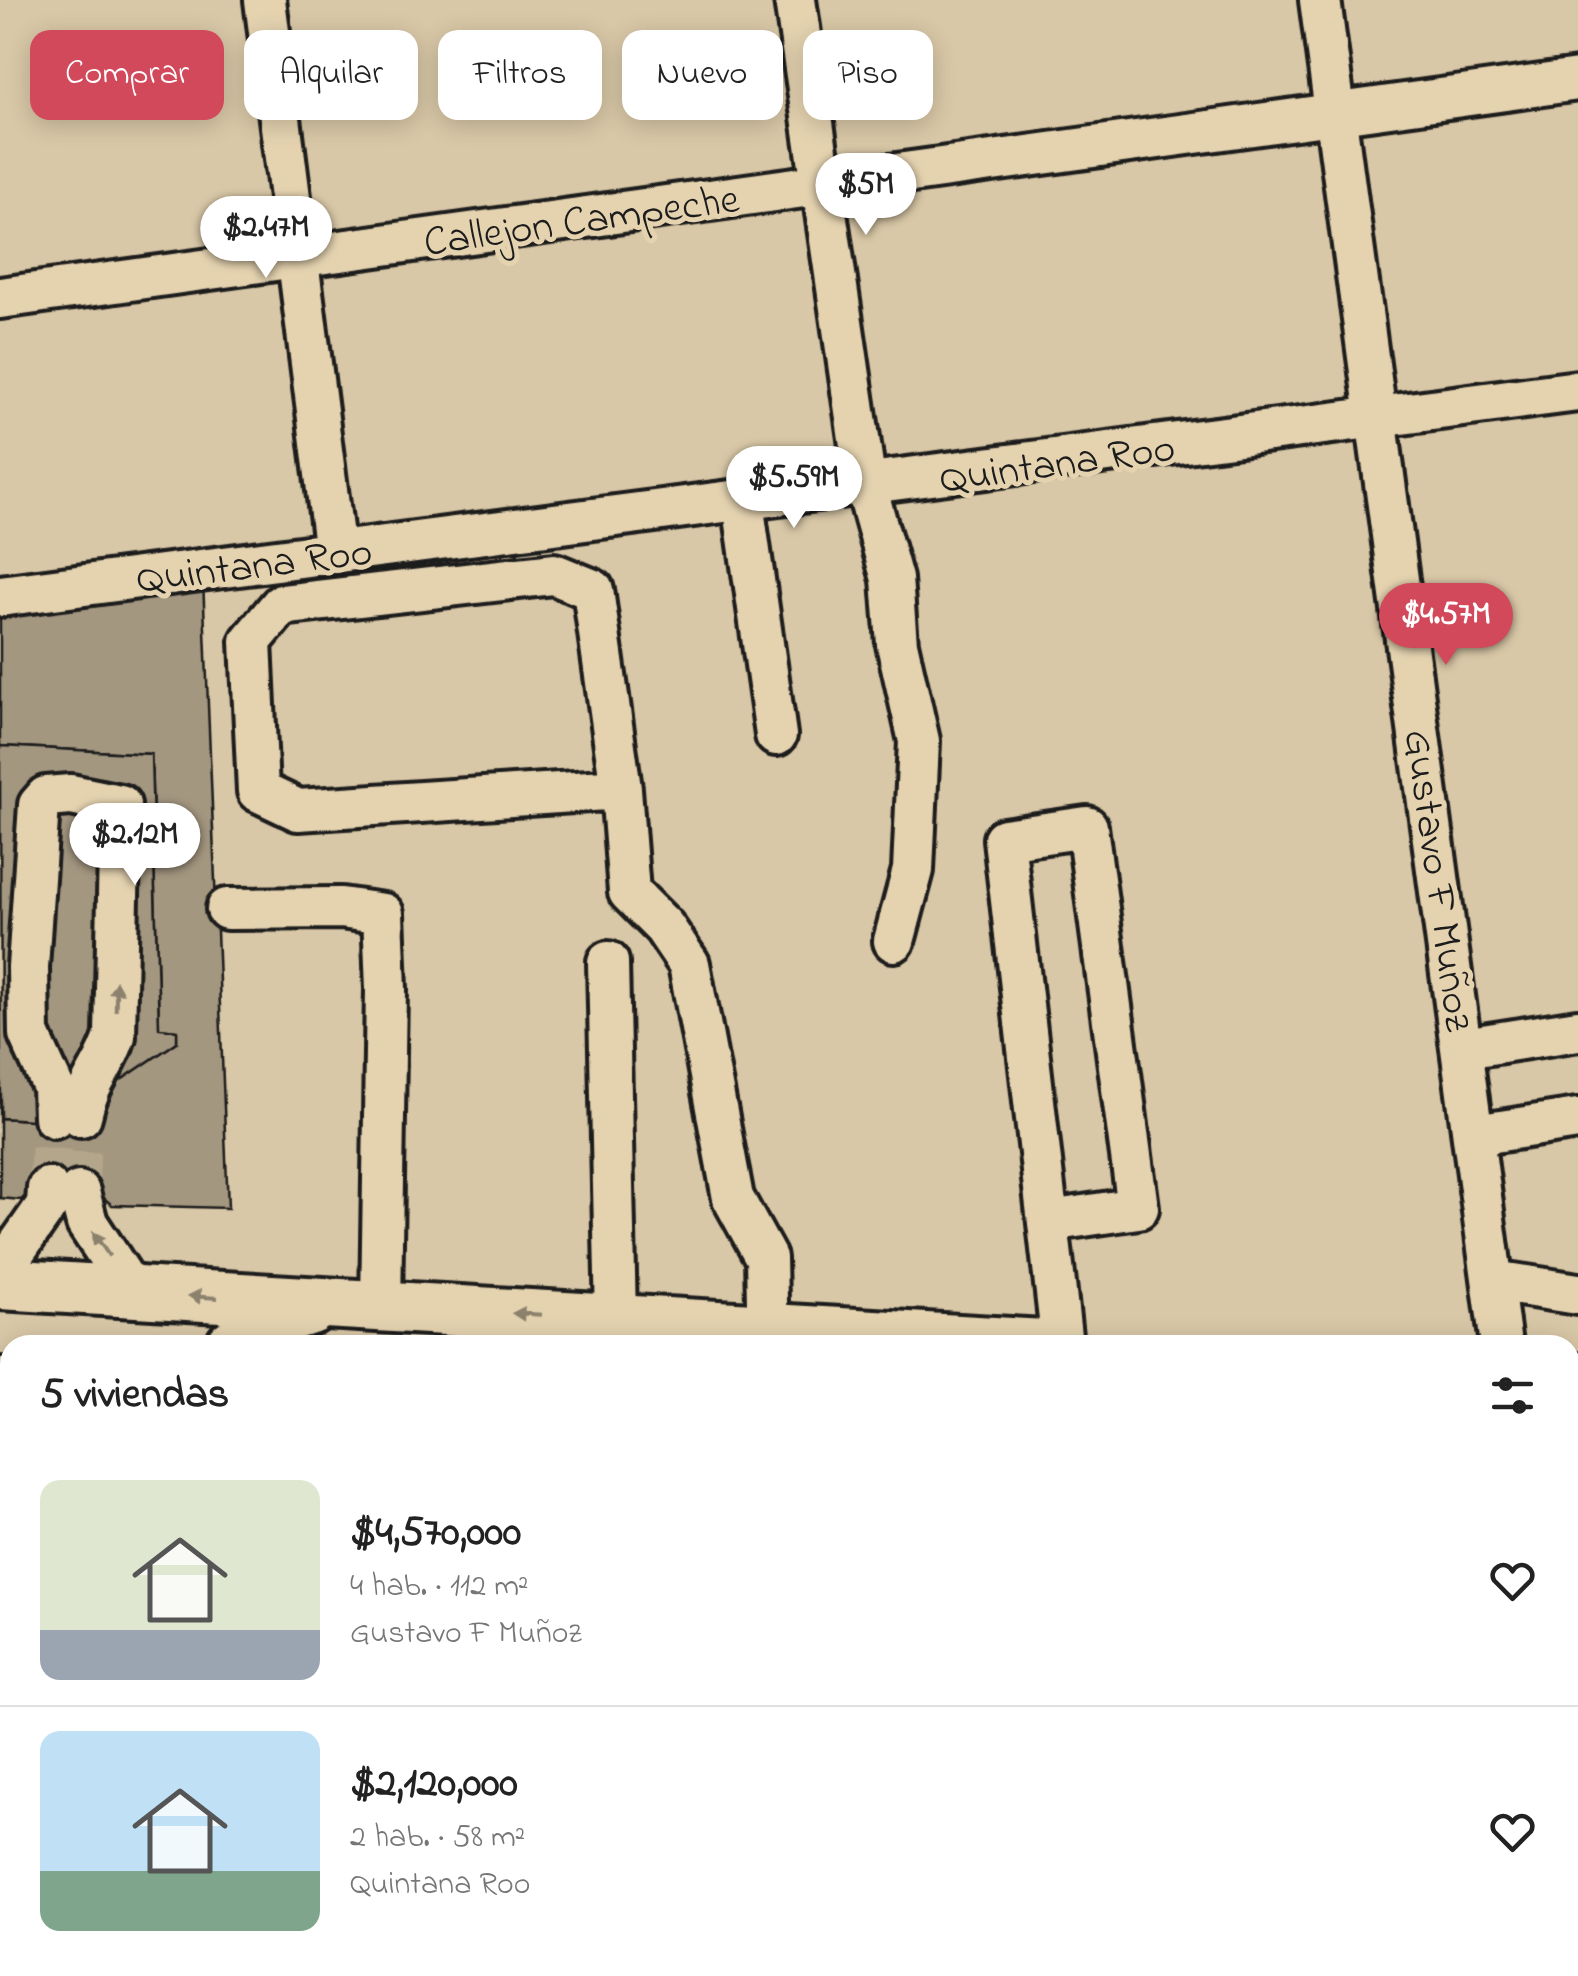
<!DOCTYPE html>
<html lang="es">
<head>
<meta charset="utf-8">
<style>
  body { margin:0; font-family:"Indie Flower",sans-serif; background:#f2f2f2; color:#222; height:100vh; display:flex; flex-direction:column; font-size:38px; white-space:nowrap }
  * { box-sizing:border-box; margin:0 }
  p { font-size:32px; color:#767676 }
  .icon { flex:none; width:55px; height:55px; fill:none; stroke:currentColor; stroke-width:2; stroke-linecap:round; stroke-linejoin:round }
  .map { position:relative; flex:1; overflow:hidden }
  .sheet { position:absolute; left:0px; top:1335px; width:1580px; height:642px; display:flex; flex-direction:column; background:#fff; border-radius:30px 30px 0 0; box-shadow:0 5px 25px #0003 }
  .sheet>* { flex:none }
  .banner { position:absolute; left:30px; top:30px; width:1000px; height:90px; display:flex; gap:20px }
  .price { position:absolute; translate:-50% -85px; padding:0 22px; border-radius:35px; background:#fff; color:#222; font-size:32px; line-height:65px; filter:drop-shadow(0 2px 5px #0008) }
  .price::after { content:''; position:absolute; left:50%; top:60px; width:30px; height:22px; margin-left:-15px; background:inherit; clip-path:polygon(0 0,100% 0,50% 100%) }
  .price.selected { background:#d1495b; color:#fff }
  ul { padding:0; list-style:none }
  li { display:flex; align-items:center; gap:30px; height:250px; padding:0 40px }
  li+li { border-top:2px solid #e0e0e0 }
  li span { display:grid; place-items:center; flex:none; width:280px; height:200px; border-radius:20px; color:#555 }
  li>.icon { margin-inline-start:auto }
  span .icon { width:120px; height:120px; fill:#fffc; stroke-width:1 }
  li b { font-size:42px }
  h2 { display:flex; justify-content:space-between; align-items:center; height:120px; padding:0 40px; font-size:42px }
  .tag { padding:0 35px; border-radius:20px; background:#fff; box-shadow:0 5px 25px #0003; font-size:35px; line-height:90px }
  .tag.selected { background:#d1495b; color:#fff }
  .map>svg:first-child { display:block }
  .building { fill:#a49780; stroke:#1c1c1c; stroke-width:2.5 }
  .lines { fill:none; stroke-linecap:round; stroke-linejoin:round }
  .minor-tunnel { stroke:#b3a68b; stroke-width:40; stroke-dasharray:40 20; stroke-linecap:butt }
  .minor-casing { stroke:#1c1c1c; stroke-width:48 }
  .major-casing { stroke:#1c1c1c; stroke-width:58 }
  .minor { stroke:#e5d3b0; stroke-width:40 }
  .major { stroke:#e5d3b0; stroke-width:50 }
  .oneway { fill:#8b816d }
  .labels { text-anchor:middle; stroke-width:10; stroke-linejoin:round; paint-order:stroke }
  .street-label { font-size:42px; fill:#1c1c1c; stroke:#e5d3b0 }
</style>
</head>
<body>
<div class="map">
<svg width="1578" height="1976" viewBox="0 0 1578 1976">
  <rect width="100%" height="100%" fill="#d9c8a7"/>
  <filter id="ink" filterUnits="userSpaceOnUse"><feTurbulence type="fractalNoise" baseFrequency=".01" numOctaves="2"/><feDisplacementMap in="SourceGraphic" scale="20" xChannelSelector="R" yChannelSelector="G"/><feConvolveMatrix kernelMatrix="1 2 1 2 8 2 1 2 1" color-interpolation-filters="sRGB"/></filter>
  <g filter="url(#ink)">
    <g class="building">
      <polygon points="203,579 228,1208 112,1205 93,1189 41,1182 21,1200 0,1198 0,1076 1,1118 48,1121 96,1097 177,1042 177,1030 159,1028 151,754 0,746 0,619"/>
      <polygon points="0,746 151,754 159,1028 177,1030 177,1042 96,1097 48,1121 1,1118"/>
    </g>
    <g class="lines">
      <g class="minor-tunnel">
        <polyline points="48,1188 54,1117"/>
        <polyline points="79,1192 81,1116"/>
      </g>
      <defs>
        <g id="minor">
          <polyline points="265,0 335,553"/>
          <polyline points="795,0 866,486 892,579 897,644 919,741 913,870 894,941"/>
          <polyline points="1320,0 1501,1345"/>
          <polyline points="0,298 1578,80"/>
          <polyline points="743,502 776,735"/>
          <polyline points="0,596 1578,391"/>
          <polyline points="621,789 298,810 258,791 251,641 281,605 554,574 593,590 621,789 629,892 664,927 689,964 733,1198 766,1258 768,1345"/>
          <polyline points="227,909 341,908 383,914 386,989 381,1306"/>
          <polyline points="608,962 616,1319"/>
          <polyline points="1464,1048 1578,1030"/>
          <path d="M54,1117L53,1087L29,1034L28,967L39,805L46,797L71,795L120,805L115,1036C105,1069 88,1081 81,1116"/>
          <polyline points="1475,1135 1578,1119"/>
          <polyline points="79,1192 87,1223 133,1293"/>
          <polyline points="1049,1221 1138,1208 1087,827 1004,839 1062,1345"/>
          <polyline points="0,1272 47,1205 48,1188"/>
          <polyline points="1493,1281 1578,1294"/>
          <polyline points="0,1581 10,1581"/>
          <polyline points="198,1968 198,1976"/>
          <polyline points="418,1976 484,1972 516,1976"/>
          <polyline points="1566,1976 1578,1972"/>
        </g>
        <g id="major">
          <polyline points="0,1284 1044,1345"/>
          <polyline points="232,1345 267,1322 311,1309"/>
          <polyline points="1570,1379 1578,1379"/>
          <polyline points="0,1383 10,1384"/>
          <polyline points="1570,1472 1578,1472"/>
        </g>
      </defs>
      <use href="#minor" class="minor-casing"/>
      <use href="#major" class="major-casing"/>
      <use href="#minor" class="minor"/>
      <use href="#major" class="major"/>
    </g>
    <defs><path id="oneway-solid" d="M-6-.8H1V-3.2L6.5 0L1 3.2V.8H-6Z" transform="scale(2.5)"/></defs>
    <g class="oneway">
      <use href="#oneway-solid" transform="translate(116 996) rotate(-89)"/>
      <use href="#oneway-solid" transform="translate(101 1244) rotate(-124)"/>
      <use href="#oneway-solid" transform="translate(203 1297) rotate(-176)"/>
      <use href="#oneway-solid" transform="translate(527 1314) rotate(-177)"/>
    </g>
  </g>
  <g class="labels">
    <g class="street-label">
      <text transform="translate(581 218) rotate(-8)" y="15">Callejon Campeche</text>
      <text transform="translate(1057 461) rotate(-8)" y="15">Quintana Roo</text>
      <text transform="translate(254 563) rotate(-7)" y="15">Quintana Roo</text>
      <text transform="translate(1441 880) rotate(82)" y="15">Gustavo F Muñoz</text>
    </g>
  </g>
</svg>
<b class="price" style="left:866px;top:238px">$5M</b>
<b class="price" style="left:266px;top:281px">$2.47M</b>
<b class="price" style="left:794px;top:531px">$5.59M</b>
<b class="price selected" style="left:1446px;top:668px">$4.57M</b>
<b class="price" style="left:135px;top:888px">$2.12M</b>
<div class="banner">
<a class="tag selected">Comprar</a>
<a class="tag">Alquilar</a>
<a class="tag">Filtros</a>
<a class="tag">Nuevo</a>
<a class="tag">Piso</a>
</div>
<section class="sheet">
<h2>5 viviendas<svg class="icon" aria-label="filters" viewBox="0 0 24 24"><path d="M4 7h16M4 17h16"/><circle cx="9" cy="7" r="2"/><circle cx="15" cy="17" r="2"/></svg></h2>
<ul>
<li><span style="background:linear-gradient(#dfe7d0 75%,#9aa5b1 0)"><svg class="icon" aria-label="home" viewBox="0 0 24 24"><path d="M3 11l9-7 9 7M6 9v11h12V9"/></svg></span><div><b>$4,570,000</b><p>4 hab. · 112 m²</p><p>Gustavo F Muñoz</p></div><svg class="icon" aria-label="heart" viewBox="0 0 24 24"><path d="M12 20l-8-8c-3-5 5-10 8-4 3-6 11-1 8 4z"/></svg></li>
<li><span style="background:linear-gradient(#bfe0f5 70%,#7fa58c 0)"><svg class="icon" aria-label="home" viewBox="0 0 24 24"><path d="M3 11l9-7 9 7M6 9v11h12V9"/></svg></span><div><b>$2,120,000</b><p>2 hab. · 58 m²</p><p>Quintana Roo</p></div><svg class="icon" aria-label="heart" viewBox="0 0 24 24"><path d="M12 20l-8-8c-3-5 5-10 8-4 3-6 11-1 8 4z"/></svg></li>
</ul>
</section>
</div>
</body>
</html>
